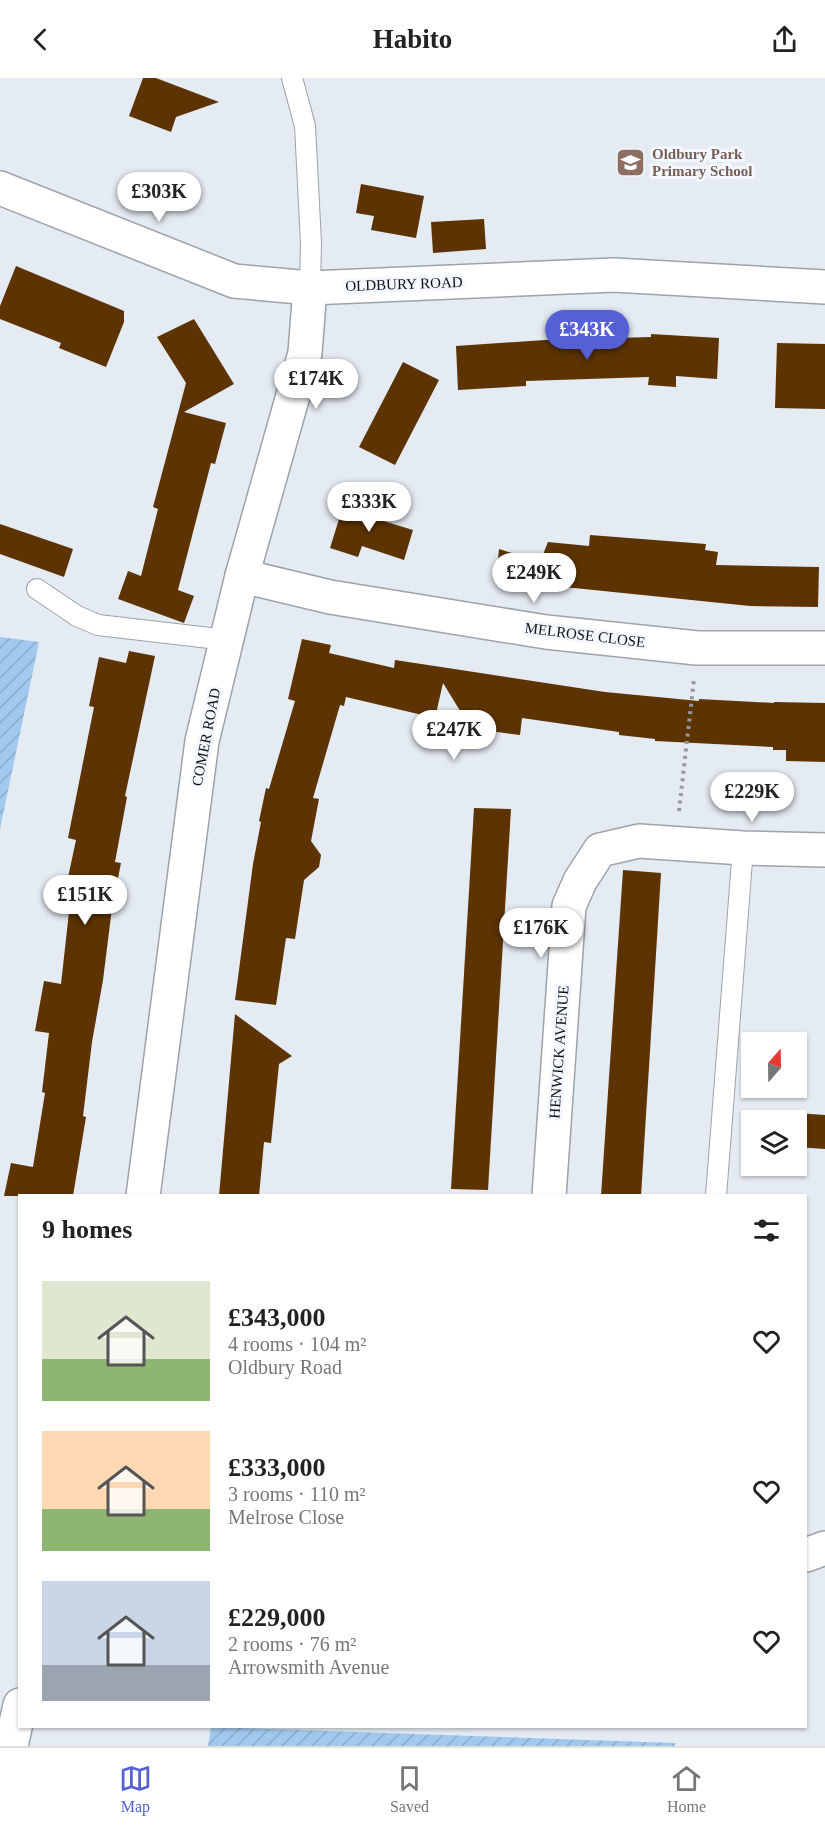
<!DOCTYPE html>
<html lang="en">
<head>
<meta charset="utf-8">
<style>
  body { margin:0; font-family:Georgia,serif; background:#f2f2f2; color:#222; height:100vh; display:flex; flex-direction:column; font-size:22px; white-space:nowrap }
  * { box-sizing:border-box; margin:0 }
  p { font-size:20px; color:#767676 }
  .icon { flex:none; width:33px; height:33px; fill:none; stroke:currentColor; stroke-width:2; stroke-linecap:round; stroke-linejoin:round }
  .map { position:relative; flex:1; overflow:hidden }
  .panel { position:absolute; left:18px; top:1116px; width:789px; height:534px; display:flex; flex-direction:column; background:#fff; border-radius:0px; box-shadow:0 2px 4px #0004 }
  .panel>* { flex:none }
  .needle { width:39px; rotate:20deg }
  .fabs { position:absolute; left:741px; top:954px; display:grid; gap:12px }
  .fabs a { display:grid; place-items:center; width:66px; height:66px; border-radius:0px; background:#fff; box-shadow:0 2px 4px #0004; font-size:30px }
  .price { position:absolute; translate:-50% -51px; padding:0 14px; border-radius:21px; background:#fff; color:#222; font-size:20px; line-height:39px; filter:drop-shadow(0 2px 3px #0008) }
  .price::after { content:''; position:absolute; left:50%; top:36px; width:18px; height:14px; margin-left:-9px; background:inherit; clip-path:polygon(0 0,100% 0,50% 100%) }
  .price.on { background:#555fd6; color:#fff }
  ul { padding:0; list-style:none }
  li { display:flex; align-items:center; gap:18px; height:150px; padding:0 24px }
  li span { display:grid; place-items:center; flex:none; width:168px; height:120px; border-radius:0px; color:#555 }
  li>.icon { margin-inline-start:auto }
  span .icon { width:72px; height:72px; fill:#fffc; stroke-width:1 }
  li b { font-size:26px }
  h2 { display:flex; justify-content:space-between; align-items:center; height:72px; padding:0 24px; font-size:26px }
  header { display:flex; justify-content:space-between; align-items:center; height:78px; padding:0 24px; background:#fff; font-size:27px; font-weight:800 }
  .dock { display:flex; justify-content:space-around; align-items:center; height:84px; border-top:2px solid #e0e0e0; background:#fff; font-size:16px; color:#767676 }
  .dock a { display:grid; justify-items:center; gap:3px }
  .dock .on { color:#555fd6 }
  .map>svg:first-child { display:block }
  .garden { fill:url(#garden-furrows) }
  .building { fill:#5d3401 }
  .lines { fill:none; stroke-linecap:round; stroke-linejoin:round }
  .service-casing { stroke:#9ca3a9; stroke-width:22 }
  .minor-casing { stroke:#9ca3a9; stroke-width:36 }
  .tertiary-casing { stroke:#9ca3a9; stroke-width:36 }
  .path { stroke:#93989d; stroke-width:4; stroke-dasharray:3 4.5; stroke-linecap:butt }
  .service { stroke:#fff; stroke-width:20 }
  .minor { stroke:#fff; stroke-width:33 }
  .tertiary { stroke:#fff; stroke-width:33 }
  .labels { text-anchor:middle; stroke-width:6; stroke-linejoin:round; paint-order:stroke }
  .education-label { font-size:15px; font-weight:bold; fill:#785e54; stroke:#f3f8fe; text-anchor:start }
  .street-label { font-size:15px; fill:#101315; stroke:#f3f8fe }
</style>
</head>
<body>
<header><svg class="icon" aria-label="back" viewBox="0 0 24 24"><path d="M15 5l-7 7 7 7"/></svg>Habito<svg class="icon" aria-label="share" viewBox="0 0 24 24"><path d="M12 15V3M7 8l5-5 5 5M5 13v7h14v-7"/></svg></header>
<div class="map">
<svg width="825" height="1668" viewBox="0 0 825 1668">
  <defs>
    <pattern id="garden-furrows" width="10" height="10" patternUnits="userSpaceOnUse" patternTransform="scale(1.5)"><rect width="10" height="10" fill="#a1c9ef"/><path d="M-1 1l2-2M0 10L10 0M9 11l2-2" fill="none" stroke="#8aaccc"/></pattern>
  </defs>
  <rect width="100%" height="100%" fill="#e4ebf2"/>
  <g class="garden">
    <polygon points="0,559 39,564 0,751"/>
    <polygon points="211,1649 675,1665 675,1668 208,1668"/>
  </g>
  <g class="building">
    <polygon points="143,0 156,0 219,24 176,39 171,54 129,38"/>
    <polygon points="361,106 424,118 416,160 371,152 374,138 356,135"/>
    <polygon points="484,141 486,171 433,175 431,144"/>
    <polygon points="16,188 124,233 124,244 106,289 59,270 61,265 0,241 0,228"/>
    <polygon points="194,241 234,306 184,334 226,345 215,386 211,385 178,512 194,518 184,545 118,521 128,493 141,498 158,431 153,429 186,305 157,259"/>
    <polygon points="651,256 719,260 717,301 676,298 676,309 648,307 649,299 526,303 526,308 458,312 456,268 545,262 651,259"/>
    <polygon points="777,265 825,266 825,331 775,330"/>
    <polygon points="403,284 439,302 395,387 359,369"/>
    <polygon points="345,422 370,430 367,438 413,452 404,482 362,468 358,479 330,470"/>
    <polygon points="0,446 73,471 64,499 0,476"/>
    <polygon points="590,457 706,466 705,472 718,474 716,487 819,489 818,529 750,528 496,502 499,471 540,484 548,464 589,468"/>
    <polygon points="302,561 331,567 329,575 394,590 395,582 605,614 699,623 699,621 774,625 774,624 825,625 825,684 786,683 786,672 773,672 773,669 655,663 655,661 619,657 619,654 522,640 520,657 483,652 484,650 470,649 443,605 435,640 346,619 344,628 340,627 313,720 319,721 311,763 321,777 319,789 304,802 295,861 286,860 276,927 235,922 253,786 261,744 259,743 266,710 269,711 295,623 288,621"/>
    <polygon points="129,573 155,578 125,718 127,719 115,784 121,785 112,830 103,902 92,964 83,1038 86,1039 73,1118 4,1118 11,1085 33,1089 45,1015 42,1014 49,955 35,953 44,903 61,906 70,825 63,823 76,762 68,760 94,629 89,628 99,579 126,585"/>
    <polygon points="474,730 511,731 488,1112 451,1111"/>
    <polygon points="623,792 661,795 641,1118 601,1118"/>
    <polygon points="235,936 292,978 279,986 271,1065 264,1064 259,1118 219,1118"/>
    <polygon points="796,1035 825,1037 825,1071 796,1069"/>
  </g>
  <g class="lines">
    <defs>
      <g id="service">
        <polyline points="292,0 305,48 311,165 310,210"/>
        <polyline points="37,511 77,538 98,547 227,562"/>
        <polyline points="716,1118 743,770"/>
      </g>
      <g id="minor">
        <polyline points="242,498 330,519 546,554 697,570 825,570"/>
        <polyline points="549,1118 569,828 580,803 600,772 639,763 743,770 825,772"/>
        <polyline points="806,1477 825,1470"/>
      </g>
      <g id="tertiary">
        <polyline points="0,110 234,203 310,210 614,197 825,209"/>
        <polyline points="143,1118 202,663 242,498 305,275 310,210"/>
        <polyline points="11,1668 20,1627"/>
      </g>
    </defs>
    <use href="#service" class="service-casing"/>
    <use href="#minor" class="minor-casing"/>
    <use href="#tertiary" class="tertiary-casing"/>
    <polyline class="path" points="679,733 694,601"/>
    <use href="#service" class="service"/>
    <use href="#minor" class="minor"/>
    <use href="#tertiary" class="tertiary"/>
  </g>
  <defs>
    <symbol id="school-square" viewBox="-11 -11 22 22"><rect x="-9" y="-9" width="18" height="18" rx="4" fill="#8d6e63" stroke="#f3f8fe"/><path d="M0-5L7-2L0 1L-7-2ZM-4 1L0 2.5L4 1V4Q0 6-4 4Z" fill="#fff"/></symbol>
  </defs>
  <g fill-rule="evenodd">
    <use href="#school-square" x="614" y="68" width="33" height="33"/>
  </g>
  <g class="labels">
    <g class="education-label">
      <text x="652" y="81">Oldbury Park<tspan x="652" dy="17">Primary School</tspan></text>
    </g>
    <g class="street-label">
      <text transform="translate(404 206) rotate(-2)" y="5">OLDBURY ROAD</text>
      <text transform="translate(585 557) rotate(7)" y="5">MELROSE CLOSE</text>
      <text transform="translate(206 659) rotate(-79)" y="5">COMER ROAD</text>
      <text transform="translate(559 974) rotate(-86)" y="5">HENWICK AVENUE</text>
    </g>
  </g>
</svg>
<div class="fabs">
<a><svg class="needle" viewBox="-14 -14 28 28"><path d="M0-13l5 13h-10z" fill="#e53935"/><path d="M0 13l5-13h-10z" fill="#767676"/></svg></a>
<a><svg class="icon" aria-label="layers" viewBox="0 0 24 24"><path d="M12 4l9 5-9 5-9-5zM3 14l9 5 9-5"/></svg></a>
</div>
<b class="price" style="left:159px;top:145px">£303K</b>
<b class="price on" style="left:587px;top:283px">£343K</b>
<b class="price" style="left:316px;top:332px">£174K</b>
<b class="price" style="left:369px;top:455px">£333K</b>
<b class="price" style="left:534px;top:526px">£249K</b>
<b class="price" style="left:454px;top:683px">£247K</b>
<b class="price" style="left:752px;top:745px">£229K</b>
<b class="price" style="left:85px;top:848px">£151K</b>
<b class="price" style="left:541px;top:881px">£176K</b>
<section class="panel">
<h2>9 homes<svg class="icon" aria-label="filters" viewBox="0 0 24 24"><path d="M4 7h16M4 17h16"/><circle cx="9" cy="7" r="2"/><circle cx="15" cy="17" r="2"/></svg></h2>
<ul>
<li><span style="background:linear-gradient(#dfe7d0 65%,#8fb573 0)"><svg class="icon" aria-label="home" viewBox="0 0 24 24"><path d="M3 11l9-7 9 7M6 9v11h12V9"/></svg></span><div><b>£343,000</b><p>4 rooms · 104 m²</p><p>Oldbury Road</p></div><svg class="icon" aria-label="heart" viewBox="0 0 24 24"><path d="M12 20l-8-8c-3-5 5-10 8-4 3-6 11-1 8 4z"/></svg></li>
<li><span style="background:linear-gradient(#ffd9b3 65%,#8fb573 0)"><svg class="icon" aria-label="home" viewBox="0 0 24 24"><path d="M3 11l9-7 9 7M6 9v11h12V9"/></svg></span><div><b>£333,000</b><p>3 rooms · 110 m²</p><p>Melrose Close</p></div><svg class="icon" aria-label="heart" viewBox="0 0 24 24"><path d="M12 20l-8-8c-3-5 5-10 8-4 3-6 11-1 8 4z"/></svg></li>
<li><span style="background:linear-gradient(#c9d6e8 70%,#9aa5b1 0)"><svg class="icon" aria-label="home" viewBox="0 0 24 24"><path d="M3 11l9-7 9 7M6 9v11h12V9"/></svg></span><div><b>£229,000</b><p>2 rooms · 76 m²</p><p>Arrowsmith Avenue</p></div><svg class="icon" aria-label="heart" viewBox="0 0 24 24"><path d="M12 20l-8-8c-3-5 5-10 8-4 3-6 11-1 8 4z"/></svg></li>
</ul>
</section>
</div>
<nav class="dock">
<a class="on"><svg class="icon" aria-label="map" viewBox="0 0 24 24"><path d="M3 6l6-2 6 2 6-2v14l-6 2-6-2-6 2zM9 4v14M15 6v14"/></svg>Map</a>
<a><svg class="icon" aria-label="saved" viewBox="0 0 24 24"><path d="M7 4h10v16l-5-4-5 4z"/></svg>Saved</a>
<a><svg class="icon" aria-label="home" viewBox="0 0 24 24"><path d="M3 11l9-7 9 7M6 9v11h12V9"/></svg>Home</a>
</nav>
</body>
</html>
